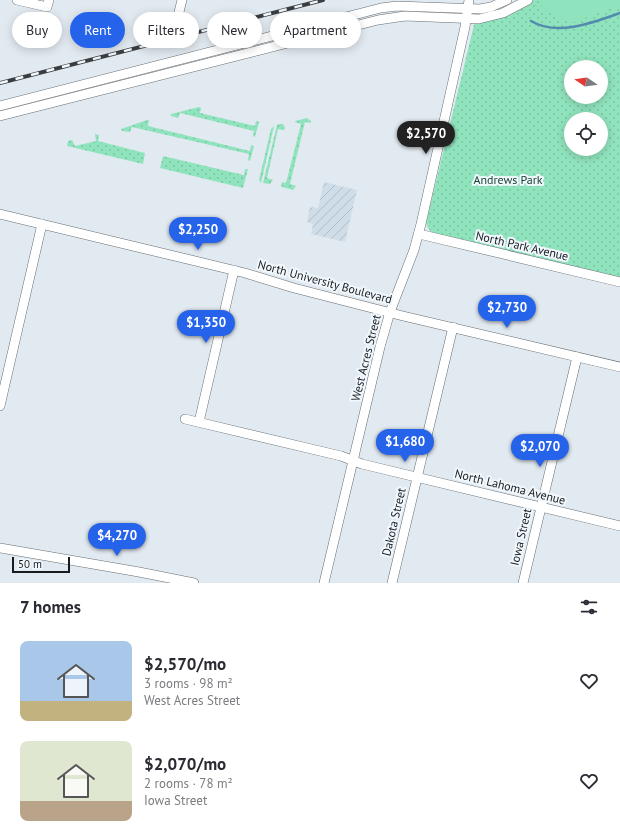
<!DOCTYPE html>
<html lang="en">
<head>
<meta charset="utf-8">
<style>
  body { margin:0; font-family:"PT Sans",sans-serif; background:#f2f2f3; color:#2b2b33; height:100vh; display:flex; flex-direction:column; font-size:15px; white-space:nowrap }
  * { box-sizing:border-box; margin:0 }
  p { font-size:13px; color:#7c7c81 }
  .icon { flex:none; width:22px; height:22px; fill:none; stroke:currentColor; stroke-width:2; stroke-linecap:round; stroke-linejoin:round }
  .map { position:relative; height:583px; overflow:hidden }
  .side { display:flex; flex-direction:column; background:#fff; flex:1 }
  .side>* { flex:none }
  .hud { position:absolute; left:12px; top:12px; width:400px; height:36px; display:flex; gap:8px }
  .needle { width:26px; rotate:283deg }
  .fabs { position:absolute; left:564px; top:60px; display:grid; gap:8px }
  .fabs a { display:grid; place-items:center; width:44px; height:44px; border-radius:50%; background:#fff; box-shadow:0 2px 10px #0003; font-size:20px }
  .scale { position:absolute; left:12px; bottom:10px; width:58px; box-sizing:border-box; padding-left:4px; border:2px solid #191c1e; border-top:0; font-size:11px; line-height:14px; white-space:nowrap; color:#191c1e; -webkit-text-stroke:3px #f0f8fe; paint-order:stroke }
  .price { position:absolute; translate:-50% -34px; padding:0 9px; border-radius:14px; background:#2563eb; color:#fff; font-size:13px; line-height:26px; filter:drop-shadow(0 1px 2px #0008) }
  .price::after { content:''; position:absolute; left:50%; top:24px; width:12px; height:9px; margin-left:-6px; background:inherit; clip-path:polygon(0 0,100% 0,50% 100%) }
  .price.on { background:#222; color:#fff }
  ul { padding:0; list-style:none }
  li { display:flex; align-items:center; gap:12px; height:100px; padding:0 20px }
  li span { display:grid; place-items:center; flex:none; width:112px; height:80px; border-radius:8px; color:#555 }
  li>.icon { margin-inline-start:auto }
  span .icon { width:48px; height:48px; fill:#fffc; stroke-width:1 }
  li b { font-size:17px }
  h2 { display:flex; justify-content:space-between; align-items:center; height:48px; padding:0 20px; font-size:17px }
  .tag { padding:0 14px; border-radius:18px; background:#fff; box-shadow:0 2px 10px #0003; font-size:14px; line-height:36px }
  .tag.on { background:#2563eb; color:#fff }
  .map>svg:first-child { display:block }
  .industrial { fill:url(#industrial-furrows) }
  .green { fill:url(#green-dots); fill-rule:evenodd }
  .pitch { fill:#90e4bd }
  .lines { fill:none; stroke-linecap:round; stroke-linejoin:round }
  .stream { stroke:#538baf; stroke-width:2.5 }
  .minor-casing { stroke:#666d73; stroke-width:10 }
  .minor { stroke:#fff; stroke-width:9 }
  .rail-casing { stroke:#3a3e41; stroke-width:4 }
  .rail { stroke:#f0f8fe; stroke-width:2.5; stroke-dasharray:8; stroke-linecap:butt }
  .labels { text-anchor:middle; stroke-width:4; stroke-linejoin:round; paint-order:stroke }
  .park-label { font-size:12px; fill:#133c2b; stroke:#f0f8fe }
  .street-label { font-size:12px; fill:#191c1e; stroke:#f0f8fe }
</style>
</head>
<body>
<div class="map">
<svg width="620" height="583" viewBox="0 0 620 583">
  <defs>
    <pattern id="industrial-furrows" width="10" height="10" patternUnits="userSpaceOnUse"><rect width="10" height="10" fill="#cfdde9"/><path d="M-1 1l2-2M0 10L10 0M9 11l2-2" fill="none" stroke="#b1bdc7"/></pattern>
    <pattern id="green-dots" width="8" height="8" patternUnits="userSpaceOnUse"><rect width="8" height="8" fill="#90e4bd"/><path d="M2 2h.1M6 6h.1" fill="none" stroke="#7cc3a2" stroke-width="1.8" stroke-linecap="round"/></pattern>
  </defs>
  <rect width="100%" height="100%" fill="#e2eaf1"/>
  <polygon class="industrial" points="324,182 357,190 345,242 311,234 313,224 307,222 310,207 318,208"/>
  <g class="green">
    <path d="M531,0H620V277L432,233L428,228L426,223L474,25L476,22ZM571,67H601V97H571ZM571,119H601V149H571Z"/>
    <polygon points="199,107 201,108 200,113 255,126 256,121 259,122 255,137 253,136 254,131 180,113 178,118 171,116 171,114"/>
    <polygon points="307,118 311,121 311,123 305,122 290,184 296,186 293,190 282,187 281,185 282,182 286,183 301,124 295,122 295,121"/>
    <polygon points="147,120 149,120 148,126 250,151 251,145 254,146 250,161 248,160 249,154 132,127 130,132 122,131 121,129"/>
    <polygon points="279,124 283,124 285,128 284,130 278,129 267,178 273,180 270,184 263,183 277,125"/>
    <polygon points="274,126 261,183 259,180 271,129"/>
    <polygon points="95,134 99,135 98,141 145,153 143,164 67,146 68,141 72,140 75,146 96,141"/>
    <polygon points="163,156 244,175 245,169 248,169 243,188 160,168"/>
  </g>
  <polygon class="pitch" points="544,0 620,0 620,5 571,23 541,8"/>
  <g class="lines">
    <path class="stream" d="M531,21C557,37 595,22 620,13"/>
    <defs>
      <g id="minor">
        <polyline points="17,0 47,7 49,0"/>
        <polyline points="179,12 182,0"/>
        <polyline points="0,106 381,8 397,6 480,9 491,7 507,0"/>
        <polyline points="0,116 378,20 405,16 479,19 503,13 528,0"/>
        <polyline points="0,214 245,273 294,288 403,316 620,367"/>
        <polyline points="419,234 620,282"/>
        <polyline points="0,406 42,224"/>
        <polyline points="185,419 341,456 362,464 620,526"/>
        <polyline points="199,422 234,270"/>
        <polyline points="0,548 139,572 194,583"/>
        <polyline points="324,583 380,347 390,312 414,250 421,224 465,27 469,0"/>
        <polyline points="392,583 453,327"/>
        <polyline points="523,583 577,357"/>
      </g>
    </defs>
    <use href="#minor" class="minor-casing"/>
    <use href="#minor" class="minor"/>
    <defs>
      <polyline id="rail" points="0,83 323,0"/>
    </defs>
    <use href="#rail" class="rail-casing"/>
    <use href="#rail" class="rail"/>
  </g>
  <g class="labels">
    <g class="park-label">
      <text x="508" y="184">Andrews Park</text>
    </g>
    <g class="street-label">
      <text transform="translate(522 246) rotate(13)" y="4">North Park Avenue</text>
      <text transform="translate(325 282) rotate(15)" y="4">North University Boulevard</text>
      <text transform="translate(366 358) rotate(-76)" y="4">West Acres Street</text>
      <text transform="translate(510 487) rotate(14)" y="4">North Lahoma Avenue</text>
      <text transform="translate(394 522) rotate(-77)" y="4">Dakota Street</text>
      <text transform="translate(521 537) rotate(-77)" y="4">Iowa Street</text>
    </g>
  </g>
</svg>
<div class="fabs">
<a><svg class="needle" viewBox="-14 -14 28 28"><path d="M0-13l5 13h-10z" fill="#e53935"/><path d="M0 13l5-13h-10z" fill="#7c7c81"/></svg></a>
<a><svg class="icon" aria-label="locate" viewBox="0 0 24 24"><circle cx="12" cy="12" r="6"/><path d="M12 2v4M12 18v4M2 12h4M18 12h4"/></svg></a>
</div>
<div class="scale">50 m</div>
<b class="price on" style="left:426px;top:155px">$2,570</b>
<b class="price" style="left:198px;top:251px">$2,250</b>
<b class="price" style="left:507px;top:329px">$2,730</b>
<b class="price" style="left:206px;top:344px">$1,350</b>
<b class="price" style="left:405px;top:463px">$1,680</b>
<b class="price" style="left:540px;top:468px">$2,070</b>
<b class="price" style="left:117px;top:557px">$4,270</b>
<div class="hud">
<a class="tag">Buy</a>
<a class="tag on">Rent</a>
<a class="tag">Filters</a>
<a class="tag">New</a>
<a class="tag">Apartment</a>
</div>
</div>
<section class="side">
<h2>7 homes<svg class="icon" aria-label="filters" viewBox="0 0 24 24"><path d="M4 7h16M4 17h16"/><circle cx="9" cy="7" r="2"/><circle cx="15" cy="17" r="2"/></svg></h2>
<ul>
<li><span style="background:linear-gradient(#a9c7e8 75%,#c2b280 0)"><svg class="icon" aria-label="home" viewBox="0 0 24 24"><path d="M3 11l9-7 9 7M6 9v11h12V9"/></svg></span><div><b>$2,570/mo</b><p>3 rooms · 98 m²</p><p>West Acres Street</p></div><svg class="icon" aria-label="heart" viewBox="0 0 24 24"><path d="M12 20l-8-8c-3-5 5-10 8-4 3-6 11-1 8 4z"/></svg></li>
<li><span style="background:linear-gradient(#dfe7d0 75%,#b9a48a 0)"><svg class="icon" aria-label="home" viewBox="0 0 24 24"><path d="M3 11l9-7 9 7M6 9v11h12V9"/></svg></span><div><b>$2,070/mo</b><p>2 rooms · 78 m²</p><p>Iowa Street</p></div><svg class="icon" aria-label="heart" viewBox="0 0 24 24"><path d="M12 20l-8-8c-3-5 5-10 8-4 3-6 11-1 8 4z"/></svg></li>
</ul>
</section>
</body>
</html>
